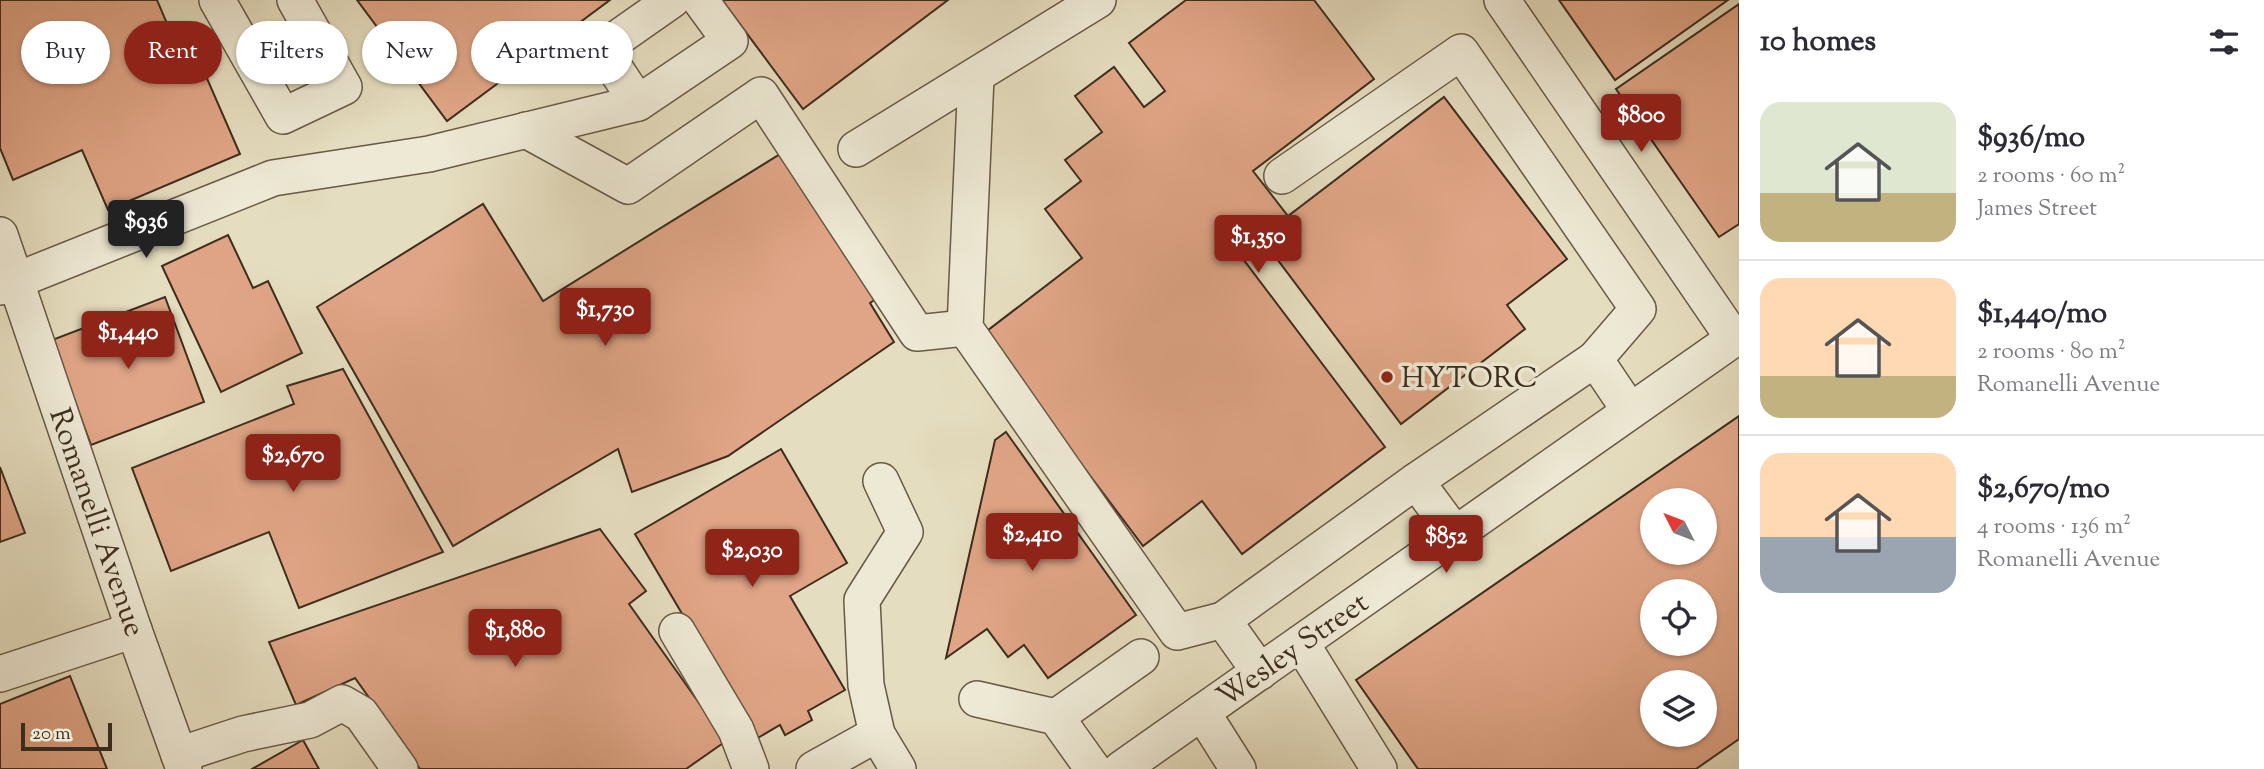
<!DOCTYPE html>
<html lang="en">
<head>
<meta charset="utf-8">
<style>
  body { margin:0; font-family:"Sorts Mill Goudy",serif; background:#f7f7f7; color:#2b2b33; height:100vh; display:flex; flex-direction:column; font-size:26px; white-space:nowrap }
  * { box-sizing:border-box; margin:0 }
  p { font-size:23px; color:#7c7c81 }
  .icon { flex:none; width:38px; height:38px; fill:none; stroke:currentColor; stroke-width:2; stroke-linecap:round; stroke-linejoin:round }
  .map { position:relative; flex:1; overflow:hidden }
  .drawer { display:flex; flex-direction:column; background:#fff; width:525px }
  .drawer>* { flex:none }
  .top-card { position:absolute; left:21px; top:21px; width:665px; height:63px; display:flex; gap:14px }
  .needle { width:46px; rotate:312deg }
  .controls { position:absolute; left:1640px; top:488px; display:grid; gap:14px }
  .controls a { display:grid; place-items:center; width:77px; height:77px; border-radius:50%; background:#fff; box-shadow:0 2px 5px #0004; font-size:35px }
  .scale { position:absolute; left:21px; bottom:18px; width:91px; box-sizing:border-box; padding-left:7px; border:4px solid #3e2d1d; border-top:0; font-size:19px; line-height:24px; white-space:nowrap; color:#3e2d1d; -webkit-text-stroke:5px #eee9d5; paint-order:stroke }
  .price { position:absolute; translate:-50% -60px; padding:0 16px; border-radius:7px; background:#8f2418; color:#fff; font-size:23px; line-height:46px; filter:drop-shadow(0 2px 4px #0008) }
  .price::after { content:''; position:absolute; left:50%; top:42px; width:21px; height:16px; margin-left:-10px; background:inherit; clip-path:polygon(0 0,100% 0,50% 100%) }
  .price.current { background:#222; color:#fff }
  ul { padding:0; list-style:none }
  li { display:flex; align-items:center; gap:21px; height:175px; padding:0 21px }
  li+li { border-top:2px solid #e1e1e2 }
  li span { display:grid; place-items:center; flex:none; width:196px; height:140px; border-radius:21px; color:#555 }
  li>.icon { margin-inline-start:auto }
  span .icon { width:84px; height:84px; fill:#fffc; stroke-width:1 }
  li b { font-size:30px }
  h2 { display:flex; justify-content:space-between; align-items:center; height:84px; padding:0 21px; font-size:30px }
  .pill { padding:0 24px; border-radius:32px; background:#fff; box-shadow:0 2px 5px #0004; font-size:24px; line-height:63px }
  .pill.current { background:#8f2418; color:#fff }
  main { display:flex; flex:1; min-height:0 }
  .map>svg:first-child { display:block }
  .building { fill:#e0a586; stroke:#3e2d1d; stroke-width:2; fill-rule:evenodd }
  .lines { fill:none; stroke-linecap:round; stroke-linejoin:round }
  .minor-casing { stroke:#685946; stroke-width:38 }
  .minor { stroke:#eee9d5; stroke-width:35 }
  .poi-dot { fill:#8f2418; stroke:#eee9d5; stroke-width:2.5 }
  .labels { text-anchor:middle; stroke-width:7; stroke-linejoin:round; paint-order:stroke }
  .poi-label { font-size:30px; fill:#3e2d1d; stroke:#eee9d5; text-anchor:start }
  .street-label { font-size:30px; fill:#3e2d1d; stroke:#eee9d5 }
</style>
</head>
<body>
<main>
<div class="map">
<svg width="1739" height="769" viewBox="0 0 1739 769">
  <rect width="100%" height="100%" fill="#e5ddbf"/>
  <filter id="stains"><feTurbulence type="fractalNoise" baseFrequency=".00286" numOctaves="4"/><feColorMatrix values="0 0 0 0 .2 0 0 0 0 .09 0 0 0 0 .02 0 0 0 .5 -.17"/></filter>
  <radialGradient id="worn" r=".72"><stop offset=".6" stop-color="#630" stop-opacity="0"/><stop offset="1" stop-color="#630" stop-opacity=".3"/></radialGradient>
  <g class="building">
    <polygon points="0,0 157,0 188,73 202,67 240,154 108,210 82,150 13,180 0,148"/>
    <polygon points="357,0 610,0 447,121"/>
    <polygon points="722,0 948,0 803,109"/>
    <polygon points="1186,0 1314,0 1374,79 1253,171 1288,216 1444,97 1567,259 1507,305 1525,329 1401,424 1256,231 1234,247 1385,447 1242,554 1202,501 1143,546 983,334 1082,258 1045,209 1081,181 1065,160 1102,132 1075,96 1114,67 1144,107 1165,91 1129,43"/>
    <polygon points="1559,0 1728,0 1615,80"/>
    <polygon points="1739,4 1739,224 1719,237 1616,89"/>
    <polygon points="785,151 876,299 870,303 894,342 728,456 632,492 618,449 453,546 317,307 483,204 543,301"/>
    <polygon points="228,235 253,288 268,281 302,353 221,392 162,266"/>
    <polygon points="165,297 204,402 91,445 52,340"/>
    <polygon points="343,369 443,552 299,608 269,532 171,571 132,468 294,404 287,386"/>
    <path d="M1739,416V739L1696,769H1418L1356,680ZM1652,500H1704V553H1652ZM1652,592H1704V644H1652ZM1652,682H1704V735H1652Z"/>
    <polygon points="1006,432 1136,615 1048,678 1024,645 1008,657 987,629 946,658 995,440"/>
    <polygon points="781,449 847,563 790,596 845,690 808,711 812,720 785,735 780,725 756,739 635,534"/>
    <polygon points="0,467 25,533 0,542"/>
    <polygon points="600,529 646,591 629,604 726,741 686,769 420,769 355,678 296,705 269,642"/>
    <polygon points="70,676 107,769 0,769 0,704"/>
    <polygon points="303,740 319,769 252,769"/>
  </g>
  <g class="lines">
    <defs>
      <g id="minor">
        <polyline points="217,0 283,116 344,87 295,0"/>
        <polyline points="672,0 602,49 638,103 730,41 700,0"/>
        <polyline points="1502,0 1734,339"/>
        <polyline points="976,77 965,328 1177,632 1223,620 1416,481 1595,359 1630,411"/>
        <polyline points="526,130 628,186 761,95 917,333 965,328"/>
        <polyline points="856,149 1098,0"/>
        <polyline points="1282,176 1461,52 1638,309 1595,359"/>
        <polyline points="0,235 134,630 184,769"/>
        <polyline points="0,287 273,178 429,154 638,103"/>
        <polyline points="881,481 905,532 862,600 866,685 877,734 898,769"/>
        <polyline points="1416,481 1455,534"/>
        <polyline points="1223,620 1260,672"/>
        <polyline points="677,631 736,730 751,769"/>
        <polyline points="1301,643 1379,769"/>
        <polyline points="0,674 134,630"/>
        <polyline points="977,699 1056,717 1093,769"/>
        <polyline points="1202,712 1238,769"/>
        <polyline points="1056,717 1141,657"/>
        <polyline points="179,755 243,734 310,720 342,703 361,714 400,769"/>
        <polyline points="814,769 877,734"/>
        <polyline points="1121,769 1739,335"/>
      </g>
    </defs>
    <use href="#minor" class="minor-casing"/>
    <use href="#minor" class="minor"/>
  </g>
  <circle class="poi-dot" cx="1387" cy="377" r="7"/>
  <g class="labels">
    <g class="poi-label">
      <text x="1401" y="387">HYTORC</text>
    </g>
    <g class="street-label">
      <text transform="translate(98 522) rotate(71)" y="10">Romanelli Avenue</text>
      <text transform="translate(1292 649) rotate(-35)" y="10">Wesley Street</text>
    </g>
  </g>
  <rect width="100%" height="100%" filter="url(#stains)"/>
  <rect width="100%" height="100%" fill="url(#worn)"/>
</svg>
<div class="controls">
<a><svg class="needle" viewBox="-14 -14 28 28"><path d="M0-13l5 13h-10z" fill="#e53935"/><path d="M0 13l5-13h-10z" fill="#7c7c81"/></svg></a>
<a><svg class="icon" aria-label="locate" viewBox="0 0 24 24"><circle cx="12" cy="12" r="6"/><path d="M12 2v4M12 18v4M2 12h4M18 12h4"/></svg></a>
<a><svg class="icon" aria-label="layers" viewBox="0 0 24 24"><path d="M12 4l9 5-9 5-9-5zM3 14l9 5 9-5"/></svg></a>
</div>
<div class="scale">20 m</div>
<b class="price" style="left:1641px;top:154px">$800</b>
<b class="price current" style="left:146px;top:260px">$936</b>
<b class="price" style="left:1258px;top:275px">$1,350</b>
<b class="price" style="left:605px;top:348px">$1,730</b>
<b class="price" style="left:128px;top:371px">$1,440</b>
<b class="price" style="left:293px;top:494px">$2,670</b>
<b class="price" style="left:1032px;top:573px">$2,410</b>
<b class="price" style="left:1446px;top:575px">$852</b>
<b class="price" style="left:752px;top:589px">$2,030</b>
<b class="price" style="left:515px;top:669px">$1,880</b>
<div class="top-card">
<a class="pill">Buy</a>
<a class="pill current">Rent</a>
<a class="pill">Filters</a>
<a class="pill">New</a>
<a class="pill">Apartment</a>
</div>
</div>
<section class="drawer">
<h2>10 homes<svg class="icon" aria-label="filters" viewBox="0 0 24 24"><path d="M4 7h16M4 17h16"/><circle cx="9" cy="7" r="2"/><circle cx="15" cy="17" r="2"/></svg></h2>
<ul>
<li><span style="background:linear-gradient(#dfe7d0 65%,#c2b280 0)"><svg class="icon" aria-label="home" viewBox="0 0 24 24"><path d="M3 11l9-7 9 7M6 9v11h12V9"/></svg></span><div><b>$936/mo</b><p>2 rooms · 60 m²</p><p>James Street</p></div></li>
<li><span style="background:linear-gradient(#ffd9b3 70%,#c2b280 0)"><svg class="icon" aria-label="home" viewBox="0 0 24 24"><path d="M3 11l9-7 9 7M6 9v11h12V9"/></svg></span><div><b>$1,440/mo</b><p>2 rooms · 80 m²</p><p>Romanelli Avenue</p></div></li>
<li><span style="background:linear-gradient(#ffd9b3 60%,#9aa5b1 0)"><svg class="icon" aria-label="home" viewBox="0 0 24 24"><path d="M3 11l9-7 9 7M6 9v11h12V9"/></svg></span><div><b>$2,670/mo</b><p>4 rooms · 136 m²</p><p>Romanelli Avenue</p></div></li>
</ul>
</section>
</main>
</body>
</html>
